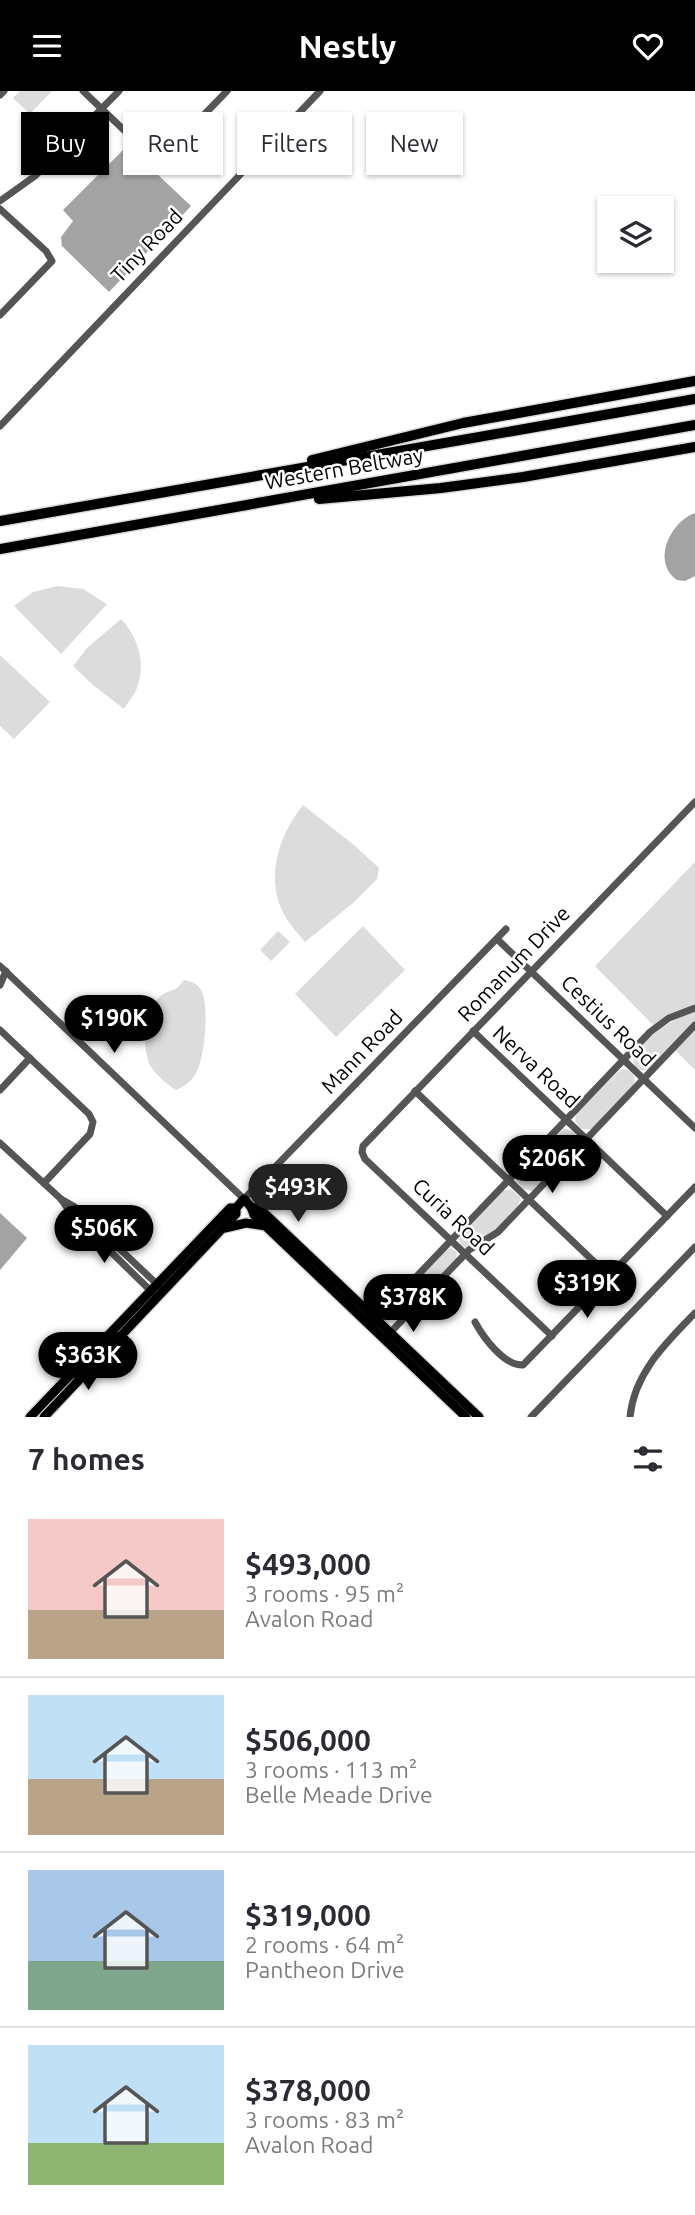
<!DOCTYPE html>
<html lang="en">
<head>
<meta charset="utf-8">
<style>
  body { margin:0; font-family:Ubuntu,sans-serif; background:#f2f2f3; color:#2b2b33; height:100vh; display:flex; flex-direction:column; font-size:26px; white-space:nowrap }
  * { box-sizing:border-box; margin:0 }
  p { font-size:23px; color:#7c7c81 }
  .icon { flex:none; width:38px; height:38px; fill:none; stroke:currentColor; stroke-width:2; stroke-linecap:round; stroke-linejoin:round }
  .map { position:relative; height:1326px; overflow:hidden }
  .sheet { display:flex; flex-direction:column; background:#fff; flex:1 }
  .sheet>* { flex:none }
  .top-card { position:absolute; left:21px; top:21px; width:654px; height:63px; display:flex; gap:14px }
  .controls { position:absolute; left:597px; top:105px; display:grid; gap:14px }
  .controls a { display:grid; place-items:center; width:77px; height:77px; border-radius:0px; background:#fff; box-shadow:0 2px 5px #0004; font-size:35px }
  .price { position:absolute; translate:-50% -60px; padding:0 16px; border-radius:24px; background:#000; color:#fff; font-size:23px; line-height:46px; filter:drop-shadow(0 2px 4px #0008) }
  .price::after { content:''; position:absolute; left:50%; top:42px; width:21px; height:16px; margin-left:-10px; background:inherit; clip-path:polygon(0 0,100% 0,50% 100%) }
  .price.selected { background:#222; color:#fff }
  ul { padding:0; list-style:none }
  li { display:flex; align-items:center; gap:21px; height:175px; padding:0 28px }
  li+li { border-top:2px solid #e1e1e2 }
  li span { display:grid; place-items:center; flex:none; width:196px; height:140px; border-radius:0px; color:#555 }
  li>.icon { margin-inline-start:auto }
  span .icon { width:84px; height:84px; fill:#fffc; stroke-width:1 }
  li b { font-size:30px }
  h2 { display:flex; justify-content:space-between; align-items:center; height:84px; padding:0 28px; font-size:30px }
  .pill { padding:0 24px; border-radius:0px; background:#fff; box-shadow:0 2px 5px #0004; font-size:24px; line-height:63px }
  .pill.selected { background:#000; color:#fff }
  header { display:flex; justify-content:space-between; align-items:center; height:91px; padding:0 28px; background:#000; color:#fff; font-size:32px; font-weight:700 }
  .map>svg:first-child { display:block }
  .green { fill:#dcdcdc }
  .water { fill:#a3a3a3 }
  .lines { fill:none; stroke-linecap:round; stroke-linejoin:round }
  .major-casing { stroke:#dbdbdb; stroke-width:12 }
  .highway-casing { stroke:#dbdbdb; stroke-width:13 }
  .minor { stroke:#555; stroke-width:7 }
  .major { stroke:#000; stroke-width:9 }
  .highway { stroke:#000; stroke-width:10 }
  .labels { text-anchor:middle; stroke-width:5; stroke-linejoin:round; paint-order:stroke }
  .street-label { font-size:21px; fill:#000; stroke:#fff }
</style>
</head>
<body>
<header><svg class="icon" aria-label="menu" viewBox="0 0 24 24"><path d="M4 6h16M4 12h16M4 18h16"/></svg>Nestly<svg class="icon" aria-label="heart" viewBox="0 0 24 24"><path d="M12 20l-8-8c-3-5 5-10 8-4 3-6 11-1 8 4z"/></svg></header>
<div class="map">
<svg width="695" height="1326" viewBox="0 0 695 1326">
  <rect width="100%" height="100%" fill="#fff"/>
  <g class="green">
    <polygon points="20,0 52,0 30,23 13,7"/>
    <polygon points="50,21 59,23 66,34 55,49 49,49 38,35 42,26"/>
    <polygon points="58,495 83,498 107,513 61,563 14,515 33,501"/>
    <path d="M121,528C137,545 146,570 138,594C136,602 128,611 124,618L93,594L73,575L87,557Z"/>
    <polygon points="0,564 50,611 14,648 0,635"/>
    <path d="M303,714L354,754L379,777L377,788L353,812L305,851C299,844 293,837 288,830C263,793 277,746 303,714Z"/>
    <polygon points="695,771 695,914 673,922 654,935 595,875"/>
    <polygon points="363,835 405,879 336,946 295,903"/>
    <polygon points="278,840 290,851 271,870 260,859"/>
    <path d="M184,889C192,891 198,892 202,901C209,916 205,967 196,982C191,991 185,995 176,999C166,992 158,986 151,976C141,959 144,916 162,904C173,896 173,904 184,889Z"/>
    <path d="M695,920V931L648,979C638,981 632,974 633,965C651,942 668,930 695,920Z"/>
    <polygon points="695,938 695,979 675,959"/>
    <path d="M621,978C631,977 638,986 633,995L592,1038H582C576,1034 573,1028 577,1022Z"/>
    <path d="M564,1038C573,1038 579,1045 577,1054L533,1100L523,1098L517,1090L520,1082Z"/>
    <path d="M511,1098L520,1106C521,1125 483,1149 466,1157L461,1154L459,1149L461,1144L503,1100Z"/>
    <polygon points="451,1157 457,1161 456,1168 400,1227 394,1229 391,1227 389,1220 394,1214 445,1160"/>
  </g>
  <g class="water">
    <polygon points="128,54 144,70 155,74 156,82 191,115 109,201 62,155 61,146 73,130 63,119"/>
    <path d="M695,422V485L685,490L677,489C651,471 670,431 695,422Z"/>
    <polygon points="0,1122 27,1147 0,1179"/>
  </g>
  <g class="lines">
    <defs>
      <g id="major">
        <polyline points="251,1116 260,1118 479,1326"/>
        <polyline points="225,1137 246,1132 266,1135"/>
        <polyline points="30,1326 230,1117 236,1117"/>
        <polyline points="44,1326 236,1123 236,1117 244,1108 251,1116 254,1124 466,1326"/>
      </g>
      <g id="highway">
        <polyline points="312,369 463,332 695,290"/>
        <polyline points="319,408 441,397 523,386 695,356"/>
        <polyline points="0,430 695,308"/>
        <polyline points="0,458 695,334"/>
      </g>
    </defs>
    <use href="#major" class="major-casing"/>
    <use href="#highway" class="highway-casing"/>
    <g class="minor">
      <polyline points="83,0 148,62 158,66 167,62 227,0"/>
      <polyline points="0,4 4,0"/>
      <polyline points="0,110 35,85 119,0"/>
      <polyline points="0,118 46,160 52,170 0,224"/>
      <polyline points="0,335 320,0"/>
      <polyline points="497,848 695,1037"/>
      <polyline points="0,875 244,1108 506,838"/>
      <polyline points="0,894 6,880"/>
      <polyline points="0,939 89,1023 93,1031 90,1043 44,1092"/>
      <polyline points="473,940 667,1125"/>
      <polyline points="0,999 30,967"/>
      <polyline points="415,1000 609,1185"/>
      <polyline points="0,1052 61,1108 70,1121 154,1203"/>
      <polyline points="61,1108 75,1116 159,1195"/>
      <polyline points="374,1230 650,941 669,927 695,917"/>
      <path d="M475,1231C483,1246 504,1275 523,1274L695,1096"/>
      <polyline points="387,1245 469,1159 498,1141 695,934"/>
      <polyline points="552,1245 365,1068 362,1061 363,1055 695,711"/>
      <polyline points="531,1326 695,1156"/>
      <path d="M630,1326C634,1282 666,1252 695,1222"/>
    </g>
    <use href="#major" class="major"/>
    <use href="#highway" class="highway"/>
  </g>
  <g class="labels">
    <g class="street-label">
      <text transform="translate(147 155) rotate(-46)" y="7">Tiny Road</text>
      <text transform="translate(344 378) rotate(-10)" y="7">Western Beltway</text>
      <text transform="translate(514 873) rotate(-46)" y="7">Romanum Drive</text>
      <text transform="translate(608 930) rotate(44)" y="7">Cestius Road</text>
      <text transform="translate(362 961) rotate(-46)" y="7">Mann Road</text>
      <text transform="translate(536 976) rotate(43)" y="7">Nerva Road</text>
      <text transform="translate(453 1126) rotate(43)" y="7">Curia Road</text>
    </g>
  </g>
</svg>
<div class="controls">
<a><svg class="icon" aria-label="layers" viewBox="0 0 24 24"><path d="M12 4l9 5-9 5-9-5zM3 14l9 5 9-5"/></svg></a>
</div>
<b class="price" style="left:114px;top:964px">$190K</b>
<b class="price" style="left:552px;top:1104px">$206K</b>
<b class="price selected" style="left:298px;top:1133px">$493K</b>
<b class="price" style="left:104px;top:1174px">$506K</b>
<b class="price" style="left:587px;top:1229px">$319K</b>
<b class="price" style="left:413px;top:1243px">$378K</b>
<b class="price" style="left:88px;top:1301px">$363K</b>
<div class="top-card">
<a class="pill selected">Buy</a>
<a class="pill">Rent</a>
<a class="pill">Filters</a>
<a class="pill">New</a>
</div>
</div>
<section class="sheet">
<h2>7 homes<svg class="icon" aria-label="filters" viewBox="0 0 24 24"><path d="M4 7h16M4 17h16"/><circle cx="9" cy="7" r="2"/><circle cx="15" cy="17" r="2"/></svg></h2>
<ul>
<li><span style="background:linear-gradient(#f6c9c9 65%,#b9a48a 0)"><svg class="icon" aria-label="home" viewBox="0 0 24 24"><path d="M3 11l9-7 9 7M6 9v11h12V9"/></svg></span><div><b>$493,000</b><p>3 rooms · 95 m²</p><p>Avalon Road</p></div></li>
<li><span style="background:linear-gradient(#bfe0f5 60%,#b9a48a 0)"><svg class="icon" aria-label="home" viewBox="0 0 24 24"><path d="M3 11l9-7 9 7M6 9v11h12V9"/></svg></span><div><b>$506,000</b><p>3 rooms · 113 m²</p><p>Belle Meade Drive</p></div></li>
<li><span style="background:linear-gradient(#a9c7e8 65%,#7fa58c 0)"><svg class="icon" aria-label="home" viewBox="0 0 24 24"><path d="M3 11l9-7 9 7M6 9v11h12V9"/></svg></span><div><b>$319,000</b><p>2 rooms · 64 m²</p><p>Pantheon Drive</p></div></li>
<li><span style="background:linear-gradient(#bfe0f5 70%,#8fb573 0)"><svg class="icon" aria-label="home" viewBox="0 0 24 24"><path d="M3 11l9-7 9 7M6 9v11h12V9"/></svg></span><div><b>$378,000</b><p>3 rooms · 83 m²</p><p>Avalon Road</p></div></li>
</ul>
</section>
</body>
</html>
